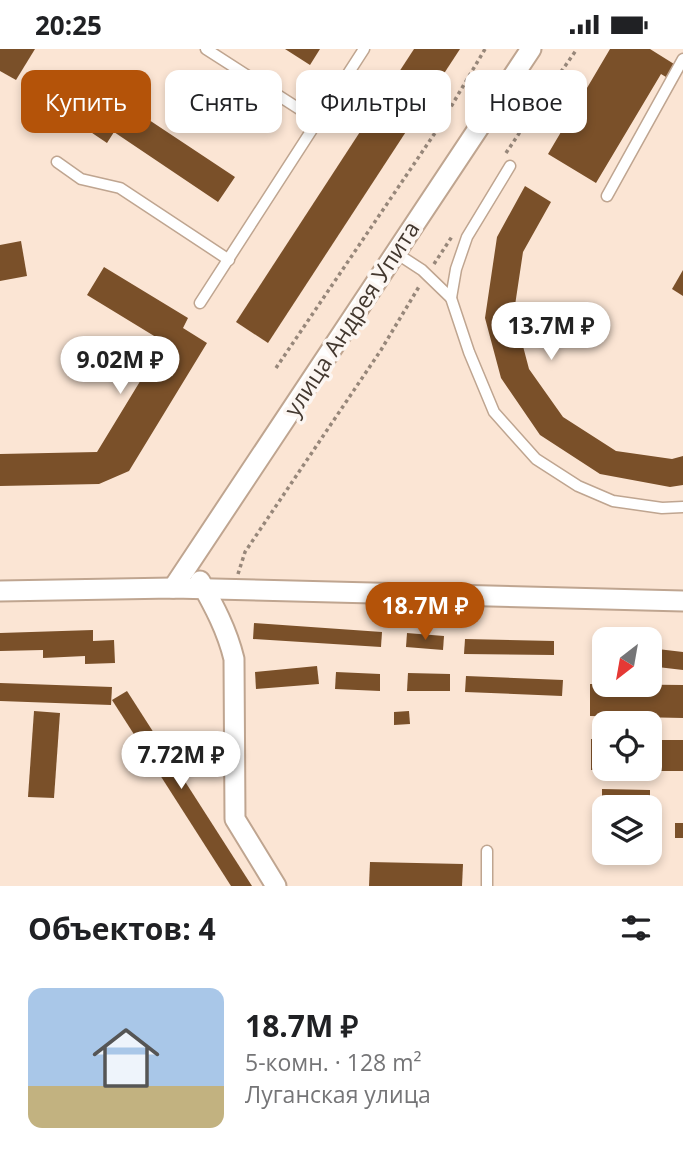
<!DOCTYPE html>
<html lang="ru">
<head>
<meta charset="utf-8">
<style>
  body { margin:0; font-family:"Open Sans",sans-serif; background:#f2f2f2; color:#202124; height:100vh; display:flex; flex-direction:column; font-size:26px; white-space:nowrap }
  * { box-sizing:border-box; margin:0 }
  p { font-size:23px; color:#757577 }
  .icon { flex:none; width:38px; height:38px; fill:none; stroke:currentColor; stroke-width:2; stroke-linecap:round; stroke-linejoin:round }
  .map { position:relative; height:837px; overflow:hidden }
  .side { display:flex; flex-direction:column; background:#fff; flex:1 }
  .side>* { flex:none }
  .guide { position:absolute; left:21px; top:21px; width:642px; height:63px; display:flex; gap:14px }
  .needle { width:46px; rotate:211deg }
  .controls { position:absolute; left:592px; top:578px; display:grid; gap:14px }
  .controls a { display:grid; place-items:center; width:70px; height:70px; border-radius:14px; background:#fff; box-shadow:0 4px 10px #0003; font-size:35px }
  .price { position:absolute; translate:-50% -60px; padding:0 16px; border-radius:24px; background:#fff; color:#222; font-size:23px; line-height:46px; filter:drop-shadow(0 2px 4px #0008) }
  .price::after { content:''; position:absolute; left:50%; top:42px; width:21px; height:16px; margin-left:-10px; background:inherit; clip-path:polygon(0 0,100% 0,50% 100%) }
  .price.current { background:#b45309; color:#fff }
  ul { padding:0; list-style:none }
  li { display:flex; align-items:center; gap:21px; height:175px; padding:0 28px }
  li+li { border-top:2px solid #e0e0e0 }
  li span { display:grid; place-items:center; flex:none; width:196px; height:140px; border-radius:14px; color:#555 }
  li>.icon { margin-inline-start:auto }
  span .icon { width:84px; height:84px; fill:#fffc; stroke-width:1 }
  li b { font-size:30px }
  h2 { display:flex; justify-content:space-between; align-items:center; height:84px; padding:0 28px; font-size:30px }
  .chip { padding:0 24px; border-radius:14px; background:#fff; box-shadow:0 4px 10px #0003; font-size:24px; line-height:63px }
  .chip.current { background:#b45309; color:#fff }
  .status { display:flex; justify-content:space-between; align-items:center; height:49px; padding:0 35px; background:#fff; direction:ltr }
  .status svg { height:19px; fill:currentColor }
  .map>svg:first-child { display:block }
  .building { fill:#7a5029 }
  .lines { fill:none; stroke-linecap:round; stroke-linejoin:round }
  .lane-casing { stroke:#bfa590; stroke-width:13 }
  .street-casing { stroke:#bfa590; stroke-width:23 }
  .path { stroke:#97877a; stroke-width:3.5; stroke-dasharray:3.5 3.5; stroke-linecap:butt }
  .lane { stroke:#fff; stroke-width:10 }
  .street { stroke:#fff; stroke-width:19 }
  .labels { text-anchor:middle; stroke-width:7; stroke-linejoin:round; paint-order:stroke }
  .street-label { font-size:23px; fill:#43382f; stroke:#fcf6f2 }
</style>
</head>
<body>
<div class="status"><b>20:25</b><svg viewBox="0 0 49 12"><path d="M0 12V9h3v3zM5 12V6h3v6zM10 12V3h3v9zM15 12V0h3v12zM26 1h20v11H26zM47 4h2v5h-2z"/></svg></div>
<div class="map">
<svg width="683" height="837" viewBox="0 0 683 837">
  <rect width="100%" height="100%" fill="#fbe5d4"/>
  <g class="building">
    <polygon points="0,0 35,0 16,31 0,22"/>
    <polygon points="285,0 320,0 310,16"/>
    <polygon points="414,0 460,0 268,294 236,273"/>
    <polygon points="610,0 650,0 674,15 666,28 661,25 596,134 548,105"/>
    <polygon points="73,33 125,67 131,59 235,128 218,153 114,83 107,94 55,59"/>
    <polygon points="525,137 551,153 523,203 514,263 529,320 563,368 616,402 672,410 683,407 683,436 670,438 600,425 540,386 501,329 485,269 497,188"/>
    <polygon points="21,192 27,227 0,232 0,196"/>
    <polygon points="104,218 188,269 183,279 207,294 129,422 99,435 0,437 0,405 97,403 164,293 87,246"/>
    <polygon points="683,221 683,247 672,240"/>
    <polygon points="254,574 382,583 381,598 253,590"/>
    <polygon points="93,581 93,592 114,591 115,614 85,615 85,607 43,609 43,601 0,602 0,584"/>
    <polygon points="407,584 444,587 443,601 406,598"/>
    <polygon points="465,590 554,592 554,606 464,605"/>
    <polygon points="649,599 683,603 683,621 649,617"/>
    <polygon points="317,617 319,635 256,640 255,623"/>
    <polygon points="336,623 380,625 380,642 335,640"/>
    <polygon points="408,624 450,625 450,642 407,642"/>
    <polygon points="466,627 563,631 562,647 465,643"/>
    <polygon points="0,634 112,638 111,656 0,652"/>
    <polygon points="590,635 683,636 683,669 590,667"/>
    <polygon points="127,642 252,837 231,837 112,651"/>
    <polygon points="34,662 60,664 54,749 28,748"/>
    <polygon points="409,662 410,675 394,676 394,663"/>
    <rect x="591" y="690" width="13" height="31"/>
    <rect x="649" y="691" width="34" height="31"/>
    <polygon points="602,740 650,741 650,758 602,758"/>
    <rect x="675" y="774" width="8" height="15"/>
    <polygon points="370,813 463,815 462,837 369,837"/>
  </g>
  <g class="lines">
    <defs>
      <g id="lane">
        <polyline points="206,0 318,72"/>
        <polyline points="57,113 81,130 120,139 229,211"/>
        <polyline points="607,147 683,10"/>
        <polyline points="396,204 422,221 451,249 469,303 494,363 536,410 578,437 613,452 662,459 683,458"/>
        <polyline points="451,249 456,220 467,188 510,117"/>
        <polyline points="200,254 364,0"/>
        <polyline points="487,837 487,802"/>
      </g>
      <g id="street">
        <path d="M200,532C214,557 227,581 234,610L235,770L276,837"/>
        <polyline points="173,539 531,0"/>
        <polyline points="0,542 173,539 683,552"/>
      </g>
    </defs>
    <use href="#lane" class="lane-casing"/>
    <use href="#street" class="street-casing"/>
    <g class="path">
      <polyline points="506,104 544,47 577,0"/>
      <polyline points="434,215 453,186"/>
      <polyline points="276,319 439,78 485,0"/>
      <polyline points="238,525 245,503 381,301 420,236"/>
    </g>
    <use href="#lane" class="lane"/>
    <use href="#street" class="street"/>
  </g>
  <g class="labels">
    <g class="street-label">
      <text transform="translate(352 270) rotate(-57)" y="8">улица Андрея Упита</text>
    </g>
  </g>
</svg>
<div class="controls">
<a><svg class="needle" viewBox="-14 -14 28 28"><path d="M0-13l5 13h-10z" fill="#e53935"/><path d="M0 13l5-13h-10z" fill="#757577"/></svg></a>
<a><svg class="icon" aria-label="locate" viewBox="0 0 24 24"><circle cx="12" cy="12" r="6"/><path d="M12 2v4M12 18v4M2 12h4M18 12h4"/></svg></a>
<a><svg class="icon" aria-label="layers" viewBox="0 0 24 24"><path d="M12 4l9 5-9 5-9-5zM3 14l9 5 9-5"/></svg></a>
</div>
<b class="price" style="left:551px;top:313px">13.7M ₽</b>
<b class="price" style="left:120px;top:347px">9.02M ₽</b>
<b class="price current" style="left:425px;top:593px">18.7M ₽</b>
<b class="price" style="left:181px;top:742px">7.72M ₽</b>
<div class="guide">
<a class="chip current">Купить</a>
<a class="chip">Снять</a>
<a class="chip">Фильтры</a>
<a class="chip">Новое</a>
</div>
</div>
<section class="side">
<h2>Объектов: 4<svg class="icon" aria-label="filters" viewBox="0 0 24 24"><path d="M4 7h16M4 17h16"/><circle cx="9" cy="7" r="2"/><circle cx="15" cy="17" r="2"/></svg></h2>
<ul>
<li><span style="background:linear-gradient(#a9c7e8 70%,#c2b280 0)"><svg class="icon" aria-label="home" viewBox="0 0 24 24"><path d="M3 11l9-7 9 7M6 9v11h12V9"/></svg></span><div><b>18.7M ₽</b><p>5-комн. · 128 m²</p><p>Луганская улица</p></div></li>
</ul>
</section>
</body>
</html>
